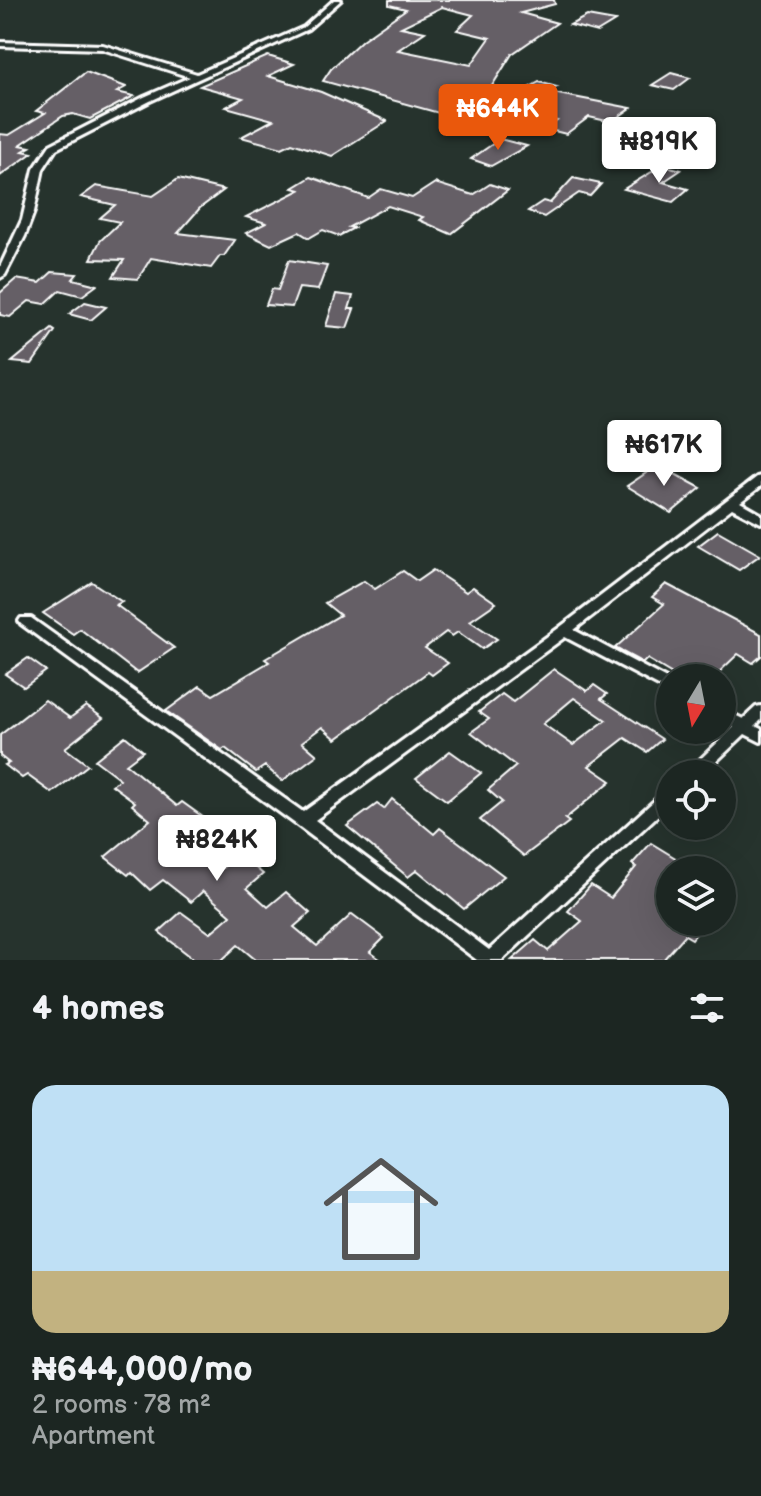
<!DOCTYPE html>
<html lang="en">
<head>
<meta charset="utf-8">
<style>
  body { margin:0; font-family:"Balsamiq Sans",sans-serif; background:#252e2a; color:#f1f3f6; height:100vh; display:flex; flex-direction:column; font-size:30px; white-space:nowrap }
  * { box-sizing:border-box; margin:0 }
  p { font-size:26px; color:#a0a5a5 }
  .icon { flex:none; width:44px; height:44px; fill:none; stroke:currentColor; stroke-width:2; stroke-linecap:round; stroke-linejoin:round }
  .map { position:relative; height:960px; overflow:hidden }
  .side { display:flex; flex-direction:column; background:#1c2622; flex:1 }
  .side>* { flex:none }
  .needle { width:52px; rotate:190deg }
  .fabs { position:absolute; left:656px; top:664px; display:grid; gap:16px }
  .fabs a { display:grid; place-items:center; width:80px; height:80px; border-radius:50%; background:#1c2622; box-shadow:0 8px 32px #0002,0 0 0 2px #3a4340; font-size:40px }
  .price { position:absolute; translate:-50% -68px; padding:0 18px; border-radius:8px; background:#fff; color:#222; font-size:26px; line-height:52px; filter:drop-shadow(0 2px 4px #0008) }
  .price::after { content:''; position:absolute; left:50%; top:48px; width:24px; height:18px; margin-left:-12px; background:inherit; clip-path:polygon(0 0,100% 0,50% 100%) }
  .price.selected { background:#ea580c; color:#fff }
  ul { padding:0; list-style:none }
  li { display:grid; align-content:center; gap:16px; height:424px; padding:0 32px }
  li+li { border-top:2px solid #3a4340 }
  li span { display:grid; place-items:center; height:248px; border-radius:24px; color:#555 }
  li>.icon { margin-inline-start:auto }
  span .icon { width:144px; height:144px; fill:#fffc; stroke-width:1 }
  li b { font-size:34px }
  h2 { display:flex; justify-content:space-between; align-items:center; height:96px; padding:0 32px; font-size:34px }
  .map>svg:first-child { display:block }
  .building { fill:#655e66; stroke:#fff; stroke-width:2; fill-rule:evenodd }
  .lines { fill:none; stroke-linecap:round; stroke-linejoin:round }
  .street-casing { stroke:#fff; stroke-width:6 }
  .street { fill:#26332d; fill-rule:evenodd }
</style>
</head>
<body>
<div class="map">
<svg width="761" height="960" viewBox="0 0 761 960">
  <rect width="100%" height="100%" fill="#26332d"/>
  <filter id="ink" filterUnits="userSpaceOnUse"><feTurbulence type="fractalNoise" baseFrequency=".0125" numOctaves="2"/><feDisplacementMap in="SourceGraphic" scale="16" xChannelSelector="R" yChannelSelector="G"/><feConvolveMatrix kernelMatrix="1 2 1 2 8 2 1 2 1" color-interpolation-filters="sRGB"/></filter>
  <g filter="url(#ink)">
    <g class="building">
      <path d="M389,0H554L555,4L521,13L557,23L512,54L490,89L484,87L446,115L323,81L331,69L362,40L406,9L389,5ZM442,7L473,15L457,30L490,38L471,65L398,50L425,32L401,27Z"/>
      <polygon points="587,16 615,21 597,32 570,25"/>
      <polygon points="268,56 294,64 268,76 321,92 387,121 332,156 292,143 282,148 241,137 273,120 226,107 243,98 200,86"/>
      <polygon points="86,72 126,87 117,92 134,96 90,119 73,114 63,116 20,145 30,147 23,151 32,153 0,176 0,134 9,135 45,113 36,111"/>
      <polygon points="671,73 690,78 674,90 652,85"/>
      <polygon points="539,82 557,87 548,92 631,108 611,122 589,117 566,134 546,129 557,121 503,108 523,97 516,95"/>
      <polygon points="677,120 695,124 651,160 617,152 650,123 668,127"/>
      <polygon points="500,139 527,146 491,166 471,159"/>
      <polygon points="663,165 681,170 663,182 688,189 673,202 624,189"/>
      <polygon points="311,177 368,198 381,189 412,198 435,183 473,195 490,184 508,190 451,234 419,220 423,217 388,206 349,227 354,228 339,236 323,230 309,238 299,232 271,245 246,233 266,223 246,217 300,190 293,188"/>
      <polygon points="573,178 601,184 590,196 579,193 544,217 528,211 543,201 550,203"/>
      <polygon points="178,179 224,190 200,208 178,233 235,240 224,256 220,256 211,268 151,258 138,279 113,277 124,260 91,259 100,241 120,222 100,218 115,205 81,197 96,186 153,196"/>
      <polygon points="289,260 327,266 318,290 299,288 292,307 266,305 272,289 278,290"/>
      <polygon points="52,272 77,274 73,279 97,285 82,296 60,290 45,304 29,301 10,317 0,315 0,293 16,279 40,283"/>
      <polygon points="336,294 353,296 349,309 354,309 347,328 326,326"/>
      <polygon points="85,302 106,307 91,320 69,314"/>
      <polygon points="52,329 55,331 32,364 12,362"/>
      <polygon points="658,465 701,488 671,513 627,486"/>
      <polygon points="718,531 760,555 739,570 698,546"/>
      <polygon points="433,570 466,592 473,587 496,603 470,621 497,639 482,649 458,632 452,636 446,632 425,648 448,663 432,675 428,672 336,739 322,727 302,742 317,755 282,781 265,766 256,772 225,748 222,750 166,711 200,686 213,695 269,662 265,659 340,615 325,603 364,581 375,589 403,571 417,581"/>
      <polygon points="92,582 122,602 116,605 174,648 137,673 80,629 73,634 43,613"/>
      <polygon points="666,584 761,634 761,656 753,663 738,654 713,678 679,678 647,659 643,663 615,648 664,604 652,597"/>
      <polygon points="28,658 46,671 24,687 5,674"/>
      <path d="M554,669L587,691L594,685L607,694L601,699L662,739L647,752L625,738L589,766L611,781L565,819L569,822L524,856L480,820L502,802L488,790L516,766L471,732L489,719L479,712L502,694L513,702ZM574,698L606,720L573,745L543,724Z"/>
      <polygon points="45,700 70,718 86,706 103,718 65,748 88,765 52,793 27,775 22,778 5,765 9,763 0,756 0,735"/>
      <polygon points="125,736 143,751 126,764 177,806 182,802 221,830 197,850 221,869 239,854 263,874 247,888 268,907 286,892 310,913 294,927 317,946 352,914 384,938 370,952 381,960 256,960 238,945 222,960 195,960 159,932 181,912 210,933 231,915 203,891 191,902 163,880 150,890 131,872 128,875 105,857 150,820 132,805 135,802 112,785 120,779 95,760"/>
      <polygon points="450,751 481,773 447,801 416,778"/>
      <polygon points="392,799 434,834 440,828 504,876 464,909 417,870 408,877 347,826 377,804 384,809"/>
      <polygon points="651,843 695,870 670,870 670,922 705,922 692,939 685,935 663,960 512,960 535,940 548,951 582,921 568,911 591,885 611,898 636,867 632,864"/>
    </g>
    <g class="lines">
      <defs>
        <g id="street">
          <polygon points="334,0 341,0 308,29 150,101 56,149 43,169 34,212 25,236 5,275 0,278 0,267 22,220 34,169 50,145 144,97 190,77 102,49 0,46 0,42 103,45 197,74 304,27"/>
          <polygon points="761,476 761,486 740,502 761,514 761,523 732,508 574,630 670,681 670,692 565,637 315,820 489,950 665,791 670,789 670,804 502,960 477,960 297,825 21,624 19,621 21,618 31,618 303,812 559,628 757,477"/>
          <polygon points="761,706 761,720 755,726 761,729 761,742 745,734 703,774 685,774 734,727 722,721 722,709 743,719 756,707"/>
        </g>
      </defs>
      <use href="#street" class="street-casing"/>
      <use href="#street" class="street"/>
    </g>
  </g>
</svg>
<div class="fabs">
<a><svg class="needle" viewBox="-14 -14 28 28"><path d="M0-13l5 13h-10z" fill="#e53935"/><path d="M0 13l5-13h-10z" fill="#a0a5a5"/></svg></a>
<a><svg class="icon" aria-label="locate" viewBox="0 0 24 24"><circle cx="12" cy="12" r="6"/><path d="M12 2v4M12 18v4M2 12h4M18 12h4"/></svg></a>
<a><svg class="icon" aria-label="layers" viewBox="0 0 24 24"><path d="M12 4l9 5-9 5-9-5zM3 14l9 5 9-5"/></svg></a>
</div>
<b class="price selected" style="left:498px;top:152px">₦644K</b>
<b class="price" style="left:659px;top:185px">₦819K</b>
<b class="price" style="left:664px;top:488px">₦617K</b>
<b class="price" style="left:217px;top:883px">₦824K</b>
</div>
<section class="side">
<h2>4 homes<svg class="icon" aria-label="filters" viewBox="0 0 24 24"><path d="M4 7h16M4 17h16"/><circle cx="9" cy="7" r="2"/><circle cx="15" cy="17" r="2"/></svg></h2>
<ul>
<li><span style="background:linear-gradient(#bfe0f5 75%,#c2b280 0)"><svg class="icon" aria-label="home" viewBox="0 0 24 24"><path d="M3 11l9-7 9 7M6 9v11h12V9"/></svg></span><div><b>₦644,000/mo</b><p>2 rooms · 78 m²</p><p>Apartment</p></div></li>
</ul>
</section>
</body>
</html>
